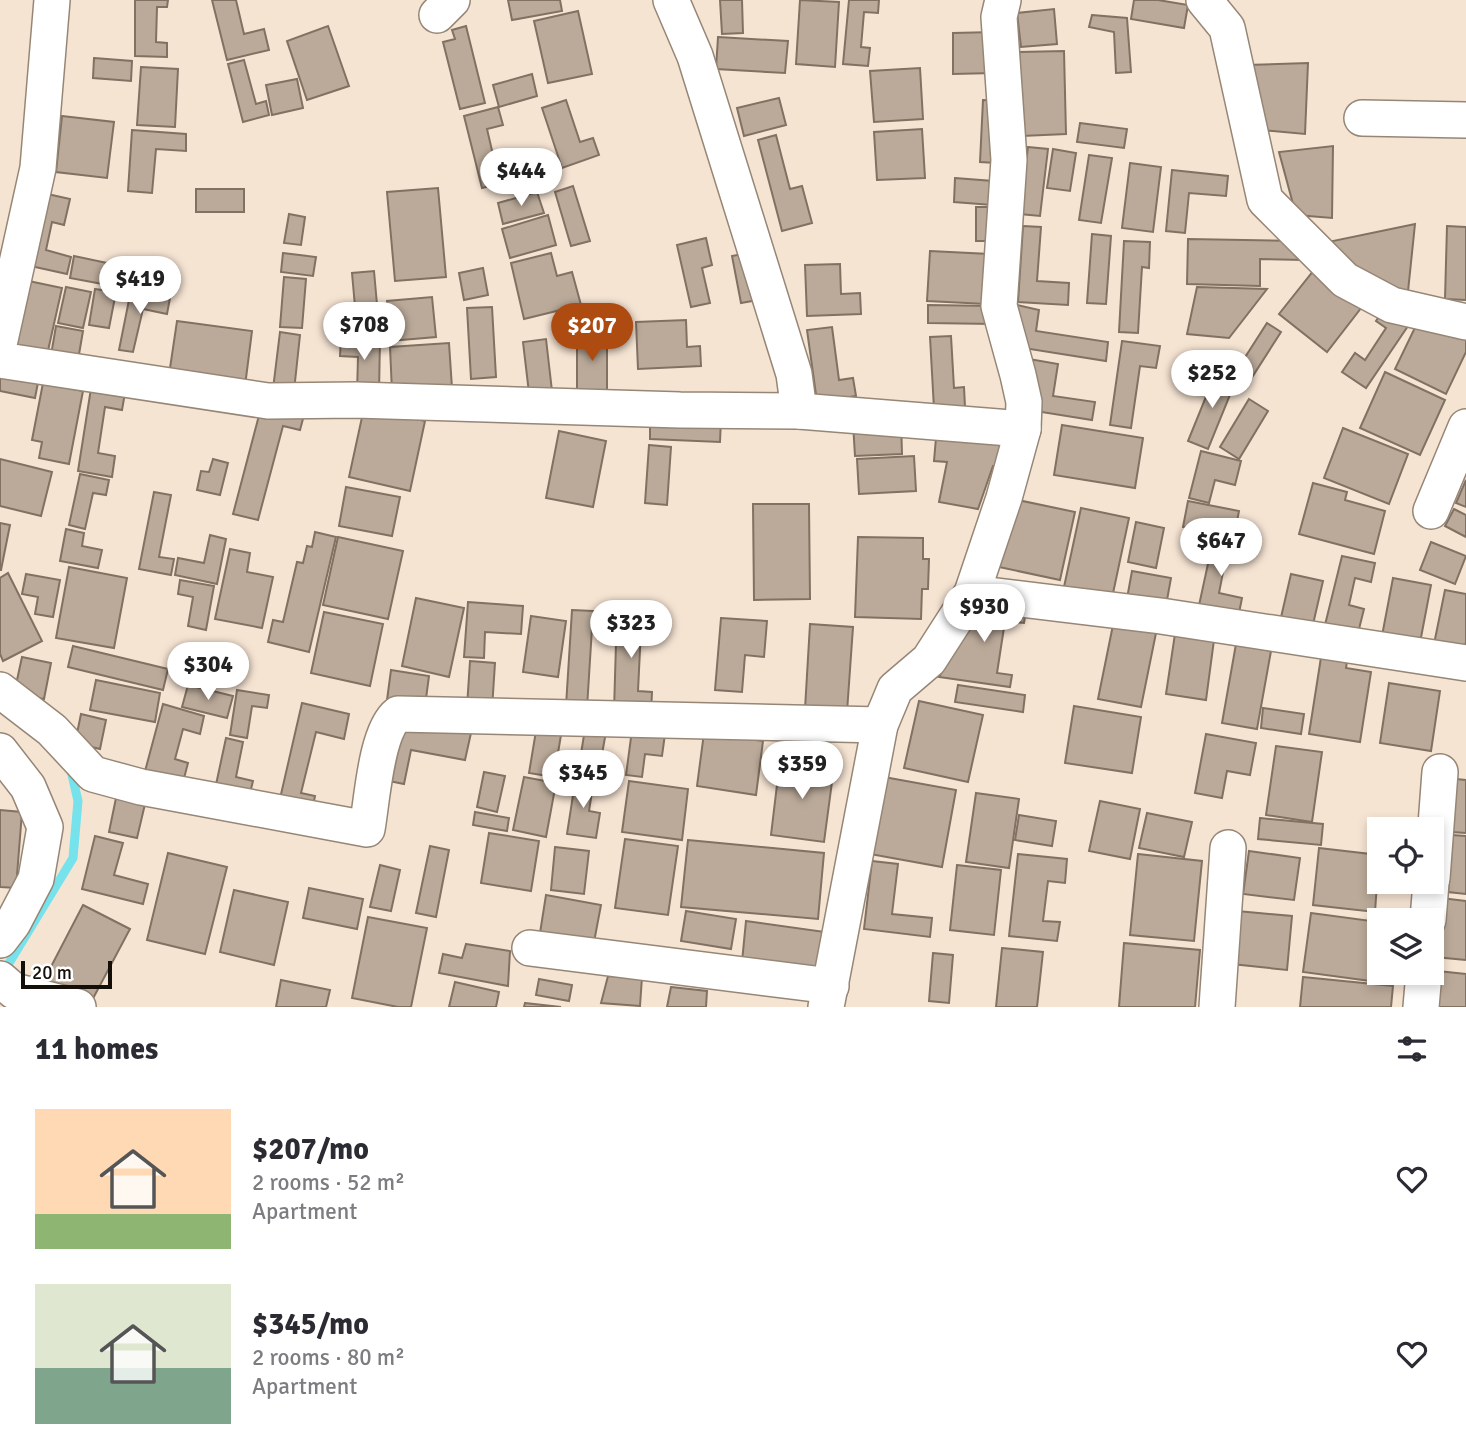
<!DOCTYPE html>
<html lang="en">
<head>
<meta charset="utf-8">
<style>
  body { margin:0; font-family:Signika,sans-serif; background:#f7f7f7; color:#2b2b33; height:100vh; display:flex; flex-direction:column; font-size:26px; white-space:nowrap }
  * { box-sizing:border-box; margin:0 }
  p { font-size:23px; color:#7c7c81 }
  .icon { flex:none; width:38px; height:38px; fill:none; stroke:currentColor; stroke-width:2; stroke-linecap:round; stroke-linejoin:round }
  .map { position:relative; height:1007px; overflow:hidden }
  .panel { display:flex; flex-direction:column; background:#fff; flex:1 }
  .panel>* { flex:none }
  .tools { position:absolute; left:1367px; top:817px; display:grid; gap:14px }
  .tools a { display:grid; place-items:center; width:77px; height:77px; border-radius:0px; background:#fff; box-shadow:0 4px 10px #0003; font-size:35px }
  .scale { position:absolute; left:21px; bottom:18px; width:91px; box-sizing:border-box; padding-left:7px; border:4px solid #140e08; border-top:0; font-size:19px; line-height:24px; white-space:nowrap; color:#140e08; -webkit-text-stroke:5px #fff; paint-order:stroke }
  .price { position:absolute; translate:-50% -60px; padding:0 16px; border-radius:24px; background:#fff; color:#222; font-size:23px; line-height:46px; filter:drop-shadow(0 2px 4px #0008) }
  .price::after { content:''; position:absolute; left:50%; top:42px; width:21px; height:16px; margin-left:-10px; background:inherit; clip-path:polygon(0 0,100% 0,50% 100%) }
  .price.selected { background:#ae4b10; color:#fff }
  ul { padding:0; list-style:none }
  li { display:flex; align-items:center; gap:21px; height:175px; padding:0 35px }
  li span { display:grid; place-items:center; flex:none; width:196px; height:140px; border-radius:0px; color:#555 }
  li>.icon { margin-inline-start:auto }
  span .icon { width:84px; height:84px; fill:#fffc; stroke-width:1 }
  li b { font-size:30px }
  h2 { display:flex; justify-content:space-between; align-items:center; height:84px; padding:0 35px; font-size:30px }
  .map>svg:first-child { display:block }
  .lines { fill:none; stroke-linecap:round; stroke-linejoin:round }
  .stream { stroke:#75e2ec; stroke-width:9 }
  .building { fill:#bbaa9a; stroke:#817162; stroke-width:2 }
  .minor-casing { stroke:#968676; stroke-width:38 }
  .minor { stroke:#fff; stroke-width:35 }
</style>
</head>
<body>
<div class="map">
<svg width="1466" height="1007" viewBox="0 0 1466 1007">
  <rect width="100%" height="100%" fill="#f6e4d3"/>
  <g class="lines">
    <polyline class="stream" points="3,973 73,858 78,801 70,766"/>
  </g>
  <g class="building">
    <polygon points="135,0 168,0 167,7 157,7 156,42 167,43 167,57 135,56"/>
    <polygon points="212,0 236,0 244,34 264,29 269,50 227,60"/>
    <polygon points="508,0 560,0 562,11 512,20"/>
    <polygon points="720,0 742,0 743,33 722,34"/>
    <polygon points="800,0 839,2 835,67 796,64"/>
    <polygon points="849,0 879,0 878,13 864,12 861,47 870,48 868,66 843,64"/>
    <polygon points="1134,0 1158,0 1188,5 1184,28 1131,19"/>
    <polygon points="1054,9 1057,44 1021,47 1017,13"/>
    <polygon points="578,11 592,74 548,83 534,21"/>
    <polygon points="1092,15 1127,18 1131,72 1116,73 1114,32 1089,27"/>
    <polygon points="328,26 349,86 307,100 287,41"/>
    <polygon points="466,26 485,103 460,109 443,42 455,39 452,30"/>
    <polygon points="994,32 994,73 953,74 953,33"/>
    <polygon points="718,37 788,41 785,73 716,69"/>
    <polygon points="1064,51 1066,134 1022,136 1019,52"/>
    <polygon points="94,58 132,61 131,81 93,78"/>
    <polygon points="244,60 256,104 266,101 269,115 243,122 228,64"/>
    <polygon points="1308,63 1305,134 1262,130 1247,65"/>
    <polygon points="141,67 178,69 175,127 137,125"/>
    <polygon points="920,68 923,119 874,122 870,71"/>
    <polygon points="532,74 537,96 499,107 493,85"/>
    <polygon points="297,79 303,108 272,115 266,85"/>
    <polygon points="779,98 786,125 744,136 737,108"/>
    <polygon points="566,100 580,142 593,138 599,155 562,168 542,108"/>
    <polygon points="983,100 999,101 996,163 980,162"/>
    <polygon points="498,107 503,125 487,129 494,159 506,156 512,181 482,188 464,116"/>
    <polygon points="62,116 114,122 107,178 56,172"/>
    <polygon points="1080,123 1127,129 1124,148 1077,142"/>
    <polygon points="922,129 925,178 877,180 874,132"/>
    <polygon points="132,130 186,134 186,151 156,149 152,193 128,191"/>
    <polygon points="776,135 790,189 802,186 812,223 782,231 758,140"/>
    <polygon points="1333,146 1332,218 1296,215 1279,152"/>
    <polygon points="1028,147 1048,149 1040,216 1020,214"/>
    <polygon points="1053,149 1076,153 1070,191 1047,188"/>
    <polygon points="1089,155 1112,158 1101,223 1079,220"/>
    <polygon points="1130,163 1161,167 1153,232 1122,228"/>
    <polygon points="1172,170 1228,176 1226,196 1189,193 1185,233 1166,231"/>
    <polygon points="955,178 993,181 992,205 954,202"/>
    <polygon points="573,186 590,241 571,246 555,192"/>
    <polygon points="438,188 446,277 395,281 387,192"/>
    <rect x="196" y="189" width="48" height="23"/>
    <polygon points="537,192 544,213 503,224 498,203"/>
    <polygon points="43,193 70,199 64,225 52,222 46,250 71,257 67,274 26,265"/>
    <polygon points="976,207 994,207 993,241 976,241"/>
    <polygon points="289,214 305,217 301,245 284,243"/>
    <polygon points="548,215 556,245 510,258 502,229"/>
    <polygon points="1415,224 1407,301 1381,294 1328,242"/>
    <polygon points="1023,226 1041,227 1037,281 1069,283 1068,305 1018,302"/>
    <polygon points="1447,226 1466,227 1466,300 1445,299"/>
    <polygon points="1092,234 1111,236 1106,304 1087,303"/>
    <polygon points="706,238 712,265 702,268 710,303 691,307 677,245"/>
    <polygon points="1188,239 1304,241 1303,260 1260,259 1260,286 1187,284"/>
    <polygon points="1124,241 1150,242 1149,268 1142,267 1138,333 1119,332"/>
    <polygon points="930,251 989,254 986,304 927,301"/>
    <polygon points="283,253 316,257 313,276 281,272"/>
    <polygon points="551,253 557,276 572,272 581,305 524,319 511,263"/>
    <polygon points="748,253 758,300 741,303 732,256"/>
    <polygon points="74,256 112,264 108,285 70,278"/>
    <polygon points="840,264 841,294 860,293 861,314 807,316 805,265"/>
    <polygon points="118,265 158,273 154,291 114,283"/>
    <polygon points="1318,265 1365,303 1327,352 1279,314"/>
    <polygon points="483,268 488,295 464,300 459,273"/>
    <polygon points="374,271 379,327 357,329 352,273"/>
    <polygon points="284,277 306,279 302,328 280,327"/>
    <polygon points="24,280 62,288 45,364 8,355"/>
    <polygon points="66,287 91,292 83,328 58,323"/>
    <polygon points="1197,287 1267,289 1229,338 1187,334"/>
    <polygon points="95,289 116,292 109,328 89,325"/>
    <polygon points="131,290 170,298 167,314 143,309 133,352 119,350"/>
    <polygon points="432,297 436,337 390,341 387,301"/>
    <polygon points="1013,304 1039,310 1036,331 1108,342 1106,361 1017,347"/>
    <polygon points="928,305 994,306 994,324 928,323"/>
    <polygon points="492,307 496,377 471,379 467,308"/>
    <polygon points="1384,309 1408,326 1366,388 1342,372 1355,353 1365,360 1386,328 1376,321"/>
    <polygon points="1422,313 1466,334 1466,352 1446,394 1395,369"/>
    <polygon points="686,320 687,347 700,346 701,366 638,369 636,322"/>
    <polygon points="177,321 252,331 245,386 169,375"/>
    <polygon points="1267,323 1281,332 1249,382 1235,373"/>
    <polygon points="56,326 83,331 77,366 50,361"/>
    <polygon points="832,327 839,380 853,378 856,396 817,402 807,330"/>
    <rect x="577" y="329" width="30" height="67"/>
    <polygon points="280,332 300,335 294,391 273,389"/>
    <polygon points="951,336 954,388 964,387 965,407 934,409 930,337"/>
    <polygon points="341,337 380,338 379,394 357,393 358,357 340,356"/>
    <polygon points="546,339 552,391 529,393 523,342"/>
    <polygon points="1122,341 1160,346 1156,368 1140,366 1131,428 1110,425"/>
    <polygon points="449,343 452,388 392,392 390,347"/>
    <polygon points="1029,359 1058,364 1053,396 1095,402 1092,420 1035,411"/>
    <polygon points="40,372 35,398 0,391 0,374"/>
    <polygon points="1216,372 1236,380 1208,449 1188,441"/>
    <polygon points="1385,372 1445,400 1420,455 1360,428"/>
    <polygon points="92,382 126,387 122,410 105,407 98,453 115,456 112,477 78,471"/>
    <polygon points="43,383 83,391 69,464 39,458 42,442 32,440"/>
    <polygon points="1249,399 1268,411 1239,459 1220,447"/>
    <polygon points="262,404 304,415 300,430 283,426 258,520 233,514"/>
    <polygon points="364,408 425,421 410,491 349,477"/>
    <polygon points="650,416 721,419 720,442 650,439"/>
    <polygon points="901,421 902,454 855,456 853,423"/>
    <polygon points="1062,425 1143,438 1135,488 1054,475"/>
    <polygon points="937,426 1008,432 1005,466 993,466 978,509 939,502 947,462 934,461"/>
    <polygon points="1343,428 1408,454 1389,504 1324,478"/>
    <polygon points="559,431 606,441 593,507 546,498"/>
    <polygon points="649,445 671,447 667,505 645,503"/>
    <polygon points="1201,451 1241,461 1235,485 1215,480 1209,503 1189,498"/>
    <polygon points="914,456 916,491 859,494 857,459"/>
    <polygon points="0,459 52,472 41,516 0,506"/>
    <polygon points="213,459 228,463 220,495 197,490 201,471 209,472"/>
    <polygon points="80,474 109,480 106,495 93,493 85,529 69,525"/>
    <polygon points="1466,480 1466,507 1456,503"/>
    <polygon points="1313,483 1347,492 1345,500 1385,511 1374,554 1299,534"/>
    <polygon points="346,487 400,497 392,536 339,526"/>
    <polygon points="154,492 171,495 159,557 174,559 171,575 139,569"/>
    <polygon points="1013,499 1075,512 1060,580 999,567"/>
    <polygon points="1188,501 1239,511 1234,537 1183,527"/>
    <polygon points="753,504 809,504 810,599 754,600"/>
    <polygon points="1081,508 1129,518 1112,598 1064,587"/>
    <polygon points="1454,509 1466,515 1466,537 1445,526"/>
    <polygon points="1136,522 1164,528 1156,568 1128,562"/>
    <polygon points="0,523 10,525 1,570 0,570"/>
    <polygon points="66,529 84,533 82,546 102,550 98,568 60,561"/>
    <polygon points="315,532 336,537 309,652 268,642 273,620 283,622 297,562 303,563 307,546 312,547"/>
    <polygon points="210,535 226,539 217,584 175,575 178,558 204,563"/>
    <polygon points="1214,536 1246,542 1242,561 1226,557 1219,593 1242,598 1238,618 1198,610"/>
    <polygon points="338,537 403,551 388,619 323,605"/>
    <polygon points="858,537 923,538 923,559 929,559 928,589 922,589 921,619 855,617"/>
    <polygon points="1431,542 1466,556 1455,584 1420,570"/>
    <polygon points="230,549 250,553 247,572 273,577 262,628 215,619"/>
    <polygon points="1342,556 1375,563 1371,582 1355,578 1349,605 1364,609 1357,637 1324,629"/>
    <polygon points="69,567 127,578 114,648 56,638"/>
    <polygon points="1132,571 1171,578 1165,611 1126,604"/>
    <polygon points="8,573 42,641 3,661 0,654 0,578"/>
    <polygon points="26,574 60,580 53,617 35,614 38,597 22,594"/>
    <polygon points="1291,574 1323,581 1311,633 1279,626"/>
    <polygon points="1393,578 1431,585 1419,648 1381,641"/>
    <polygon points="180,580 214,586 206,630 188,626 193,597 178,594"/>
    <polygon points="1445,590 1466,594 1466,642 1463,655 1433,649"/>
    <polygon points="985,597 1027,604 1024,623 1005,621 997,673 1012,675 1010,687 939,677"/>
    <polygon points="416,598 464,608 449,677 402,666"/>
    <polygon points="468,602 523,606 521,634 485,632 484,658 464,657"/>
    <polygon points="617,609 655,610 655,630 641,629 638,691 652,692 651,713 614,711"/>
    <polygon points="572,610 614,612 613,629 592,628 587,708 566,706"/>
    <polygon points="324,612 383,624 370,686 311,673"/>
    <polygon points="531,616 566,621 558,677 523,672"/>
    <polygon points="721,618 767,621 764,657 745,655 742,692 715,690"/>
    <polygon points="1114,620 1157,628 1141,707 1098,699"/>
    <polygon points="810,624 853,627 847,712 805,709"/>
    <polygon points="1176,627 1214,640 1206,700 1166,694"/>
    <polygon points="1236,644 1271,651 1257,729 1222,723"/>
    <polygon points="73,646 168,669 163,690 68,667"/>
    <polygon points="1322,651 1348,655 1346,668 1371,672 1360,742 1309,734"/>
    <polygon points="22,657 51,663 44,699 14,694"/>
    <polygon points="470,661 495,663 492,709 467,707"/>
    <polygon points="391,670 429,676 425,706 387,700"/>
    <polygon points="96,680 160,693 155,722 90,710"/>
    <polygon points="1389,683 1440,691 1431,751 1380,743"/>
    <polygon points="188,685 233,696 227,718 182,707"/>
    <polygon points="958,685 1025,695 1023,712 955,702"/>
    <polygon points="237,690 269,695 267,708 252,706 247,738 230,735"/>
    <polygon points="919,701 983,715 968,782 904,768"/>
    <polygon points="302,703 349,714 344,739 316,732 301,793 315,796 312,811 279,803"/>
    <polygon points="163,704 204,716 200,734 183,729 175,759 188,763 182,786 144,775"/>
    <polygon points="1074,706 1141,717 1132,773 1065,763"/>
    <polygon points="1263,708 1304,714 1301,734 1261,728"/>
    <polygon points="81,714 106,720 100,749 75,743"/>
    <polygon points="401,719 471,733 465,760 411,750 404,784 389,781"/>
    <polygon points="585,729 606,732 598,776 578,772"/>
    <polygon points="632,730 665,734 662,756 645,754 642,777 626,775"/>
    <polygon points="536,731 561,735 554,777 529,773"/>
    <polygon points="704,733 763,741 756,795 697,786"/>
    <polygon points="1206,734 1256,743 1250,775 1227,771 1222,798 1195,793"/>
    <polygon points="226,738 243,742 236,777 253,781 248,801 214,794"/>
    <polygon points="1276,746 1322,752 1312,822 1266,815"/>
    <polygon points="780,760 834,767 824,842 771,835"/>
    <polygon points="484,772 505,776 497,812 477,807"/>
    <polygon points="576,776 594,779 589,811 600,813 596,838 567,834"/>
    <polygon points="524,777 556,783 546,837 513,830"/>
    <polygon points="884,777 956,790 942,867 870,854"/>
    <polygon points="1456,779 1466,780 1466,833 1452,832"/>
    <polygon points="629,781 688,789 682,840 622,832"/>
    <polygon points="976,793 1019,799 1009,868 966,862"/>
    <polygon points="116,798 145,804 137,838 109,832"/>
    <polygon points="1100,801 1140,809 1130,859 1089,851"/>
    <polygon points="0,810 22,812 16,888 0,887"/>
    <polygon points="475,812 509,818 507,831 473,825"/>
    <polygon points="1147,813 1192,822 1184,857 1139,848"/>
    <polygon points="1019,815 1056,821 1052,846 1015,840"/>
    <polygon points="1260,818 1323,824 1321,845 1258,839"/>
    <polygon points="489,833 539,841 531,891 481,883"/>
    <polygon points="1452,835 1466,836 1466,894 1448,892"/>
    <polygon points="95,836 123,843 114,875 148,884 143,904 82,889"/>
    <polygon points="625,839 678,846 668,915 615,908"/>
    <polygon points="688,840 824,853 818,919 681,907"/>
    <polygon points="430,846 449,850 436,917 416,913"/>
    <polygon points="555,847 589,851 584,894 551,890"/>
    <polygon points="1319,848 1379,855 1375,912 1313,905"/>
    <polygon points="1249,851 1300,858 1294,900 1243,894"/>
    <polygon points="168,853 227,867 205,954 147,940"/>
    <polygon points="1018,854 1067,859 1065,883 1048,881 1043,921 1060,922 1057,941 1009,936"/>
    <polygon points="1138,854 1202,861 1194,941 1130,935"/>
    <polygon points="872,861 898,864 892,914 932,918 930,937 864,929"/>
    <polygon points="380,865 400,870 391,911 370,907"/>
    <polygon points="957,865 1001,870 994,935 950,930"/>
    <polygon points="309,888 363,899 357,929 303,918"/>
    <polygon points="234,890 288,902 274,965 220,952"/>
    <polygon points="546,895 601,905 594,942 540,933"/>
    <polygon points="1441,898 1466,901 1466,960 1435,957"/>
    <polygon points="83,905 130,929 89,1006 43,982"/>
    <polygon points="686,911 736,919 731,949 681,941"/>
    <polygon points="1237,911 1292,916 1287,970 1232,964"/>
    <polygon points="1311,913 1379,922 1376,952 1379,952 1378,982 1303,972"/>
    <polygon points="368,917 427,928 411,1007 398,1007 352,998"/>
    <polygon points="746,921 825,932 820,973 742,962"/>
    <polygon points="1124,943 1200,950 1195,1007 1119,1007"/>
    <polygon points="466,944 510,951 508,986 439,973 443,954 462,958"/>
    <polygon points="1002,948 1043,952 1037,1007 996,1007"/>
    <polygon points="933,953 953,955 949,1003 929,1001"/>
    <polygon points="1438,971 1466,974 1466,1007 1434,1007"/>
    <polygon points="608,976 642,977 640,1006 601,1003"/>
    <polygon points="1303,977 1393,986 1391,1007 1300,1007"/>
    <polygon points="539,979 572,985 569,1001 536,995"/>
    <polygon points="281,980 330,990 326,1007 276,1007"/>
    <polygon points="455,982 499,992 496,1007 449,1007"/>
    <polygon points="671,987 707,991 706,1007 667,1007"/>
    <polygon points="525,1003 561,1007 524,1007"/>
  </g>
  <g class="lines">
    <defs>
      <g id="minor">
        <polyline points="1204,0 1227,28 1265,200 1345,280 1392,305 1466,322"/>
        <polyline points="437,15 452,0"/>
        <polyline points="1362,118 1466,120"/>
        <polyline points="0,340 38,168 52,0"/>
        <polyline points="0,360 268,401 356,400 680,410 799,411 794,374 695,56 671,0"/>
        <polyline points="799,411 1023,429"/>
        <polyline points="1431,511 1466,427"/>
        <polyline points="972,593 1161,616 1466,663"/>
        <path d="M0,690L52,730L93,774L141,787L367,829C372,801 376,731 398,714L880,725"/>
        <polyline points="0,751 28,787 45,827 36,879 13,923 0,940"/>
        <polyline points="1432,878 1440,772"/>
        <polyline points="1428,920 1431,882"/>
        <polyline points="530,948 831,986"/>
        <polyline points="0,979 14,991 78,1007"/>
        <polyline points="826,1007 880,725 895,689 929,660 972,593 1004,498 1023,429 1024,402 1018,375 999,306 1009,160 999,17 1003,0"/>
        <polyline points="1217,1007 1228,848"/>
        <polyline points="1421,1007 1424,973"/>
      </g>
    </defs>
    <use href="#minor" class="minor-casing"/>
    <use href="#minor" class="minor"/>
  </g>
</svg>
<div class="tools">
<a><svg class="icon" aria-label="locate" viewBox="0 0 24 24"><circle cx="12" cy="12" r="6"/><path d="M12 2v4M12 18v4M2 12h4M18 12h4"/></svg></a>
<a><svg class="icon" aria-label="layers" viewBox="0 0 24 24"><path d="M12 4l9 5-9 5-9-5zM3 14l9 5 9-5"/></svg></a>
</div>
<div class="scale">20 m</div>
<b class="price" style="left:521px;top:208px">$444</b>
<b class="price" style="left:140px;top:316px">$419</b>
<b class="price" style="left:364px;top:362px">$708</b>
<b class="price selected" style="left:592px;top:363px">$207</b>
<b class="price" style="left:1212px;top:410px">$252</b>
<b class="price" style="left:1221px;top:578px">$647</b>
<b class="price" style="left:984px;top:644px">$930</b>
<b class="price" style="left:631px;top:660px">$323</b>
<b class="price" style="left:208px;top:702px">$304</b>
<b class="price" style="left:802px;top:801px">$359</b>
<b class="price" style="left:583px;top:810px">$345</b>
</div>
<section class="panel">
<h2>11 homes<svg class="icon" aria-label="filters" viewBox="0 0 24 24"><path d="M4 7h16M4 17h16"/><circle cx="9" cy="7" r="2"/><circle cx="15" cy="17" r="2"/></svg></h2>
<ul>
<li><span style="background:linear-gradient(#ffd9b3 75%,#8fb573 0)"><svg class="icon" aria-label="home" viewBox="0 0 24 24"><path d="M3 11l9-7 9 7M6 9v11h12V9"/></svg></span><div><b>$207/mo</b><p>2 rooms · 52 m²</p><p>Apartment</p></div><svg class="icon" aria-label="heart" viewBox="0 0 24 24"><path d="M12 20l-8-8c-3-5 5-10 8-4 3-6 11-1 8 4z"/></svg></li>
<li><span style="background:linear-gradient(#dfe7d0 60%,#7fa58c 0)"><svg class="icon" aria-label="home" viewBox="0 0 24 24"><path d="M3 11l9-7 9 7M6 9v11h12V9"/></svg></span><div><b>$345/mo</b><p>2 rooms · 80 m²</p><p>Apartment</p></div><svg class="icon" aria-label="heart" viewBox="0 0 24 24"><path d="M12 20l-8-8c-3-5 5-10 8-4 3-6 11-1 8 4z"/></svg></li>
</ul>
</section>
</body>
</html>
